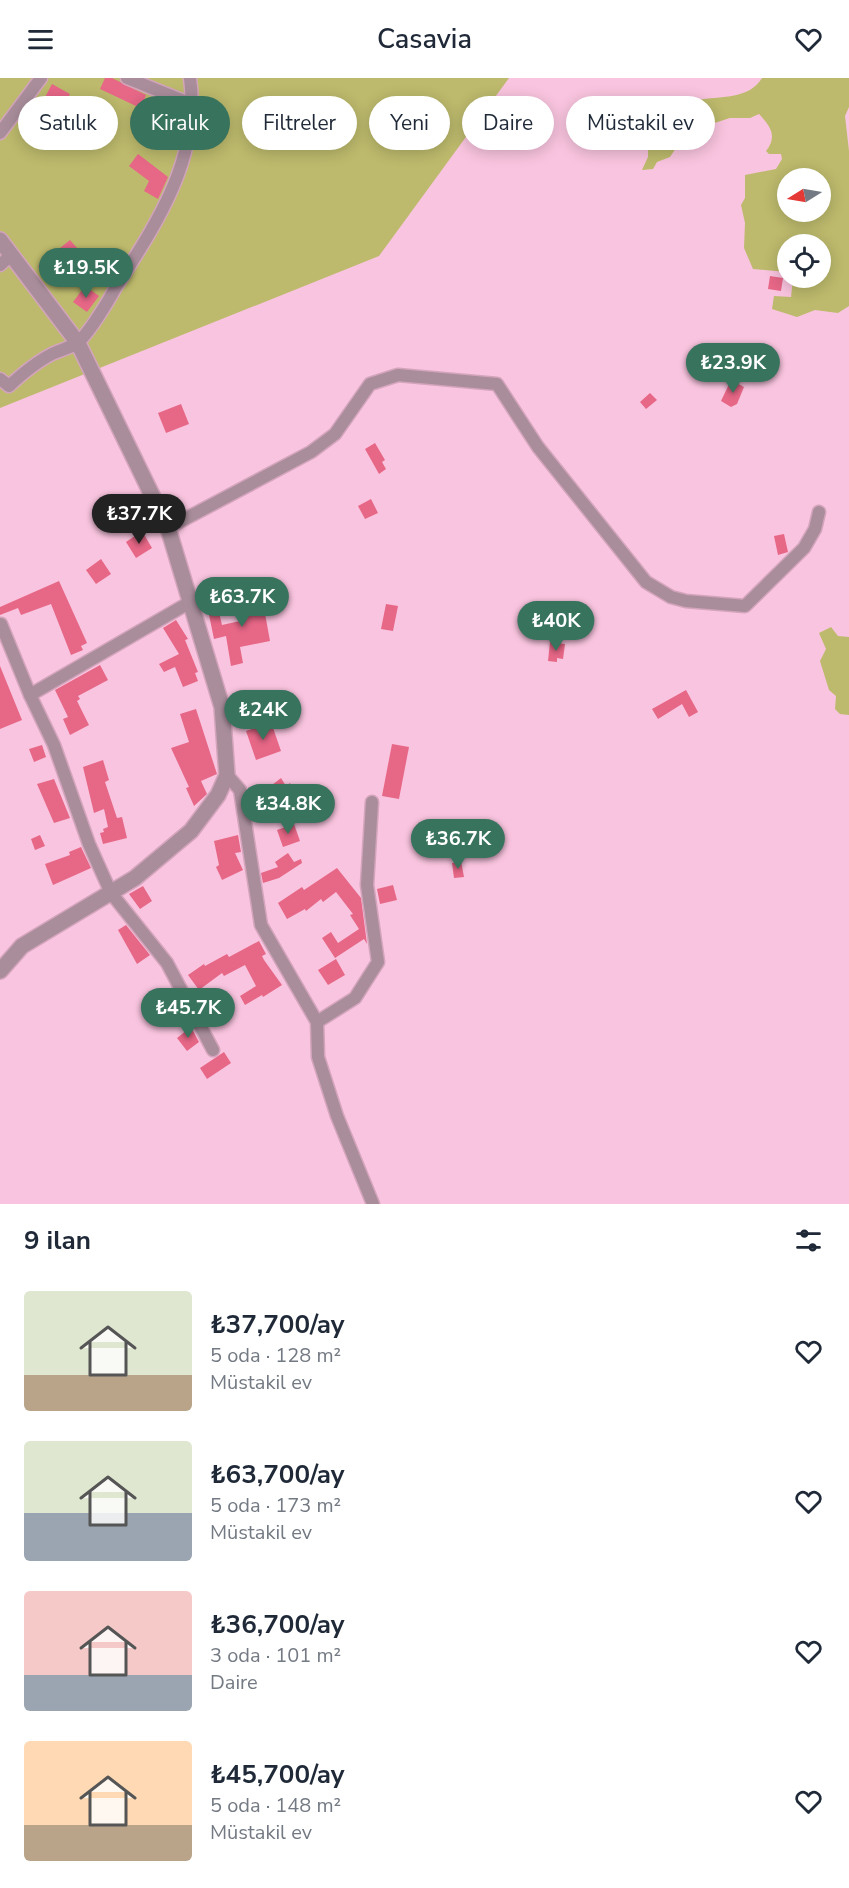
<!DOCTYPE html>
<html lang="tr">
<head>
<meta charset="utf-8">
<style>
  body { margin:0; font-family:"Nunito Sans",sans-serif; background:#f6f6f7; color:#1f2937; height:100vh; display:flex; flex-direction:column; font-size:22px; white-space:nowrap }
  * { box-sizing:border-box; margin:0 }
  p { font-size:20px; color:#747a83 }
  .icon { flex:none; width:33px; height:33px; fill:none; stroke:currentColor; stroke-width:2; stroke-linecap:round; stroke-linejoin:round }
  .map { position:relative; height:1126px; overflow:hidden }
  .panel { display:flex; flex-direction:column; background:#fff; flex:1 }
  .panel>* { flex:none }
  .hud { position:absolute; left:18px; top:18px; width:813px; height:54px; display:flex; gap:12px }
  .needle { width:39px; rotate:259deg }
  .tools { position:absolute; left:777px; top:90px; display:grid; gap:12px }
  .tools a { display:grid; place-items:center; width:54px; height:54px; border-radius:50%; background:#fff; box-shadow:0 3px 15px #0003; font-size:30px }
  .price { position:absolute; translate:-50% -51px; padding:0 14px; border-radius:21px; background:#38735d; color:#fff; font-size:20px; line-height:39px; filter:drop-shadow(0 2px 3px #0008) }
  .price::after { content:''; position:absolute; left:50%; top:36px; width:18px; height:14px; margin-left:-9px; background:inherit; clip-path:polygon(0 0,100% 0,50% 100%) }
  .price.selected { background:#222; color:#fff }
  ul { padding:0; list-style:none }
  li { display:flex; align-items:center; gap:18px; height:150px; padding:0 24px }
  li span { display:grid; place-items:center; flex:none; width:168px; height:120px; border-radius:6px; color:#555 }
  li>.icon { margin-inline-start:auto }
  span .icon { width:72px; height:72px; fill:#fffc; stroke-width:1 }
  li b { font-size:26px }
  h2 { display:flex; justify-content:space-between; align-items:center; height:72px; padding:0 24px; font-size:26px }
  .pill { padding:0 21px; border-radius:27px; background:#fff; box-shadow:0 3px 15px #0003; font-size:21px; line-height:54px }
  .pill.selected { background:#38735d; color:#fff }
  header { display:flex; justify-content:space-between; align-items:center; height:78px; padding:0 24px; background:#fff; font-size:27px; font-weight:600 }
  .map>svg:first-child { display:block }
  .green { fill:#bdba6d; fill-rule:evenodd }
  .building { fill:#e76787 }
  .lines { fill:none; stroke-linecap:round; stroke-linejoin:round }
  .minor-casing { stroke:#d3a4bc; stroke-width:15 }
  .tertiary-casing { stroke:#d3a4bc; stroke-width:18 }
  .minor { stroke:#a98d9b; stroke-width:12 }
  .tertiary { stroke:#a98d9b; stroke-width:15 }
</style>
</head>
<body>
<header><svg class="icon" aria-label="menu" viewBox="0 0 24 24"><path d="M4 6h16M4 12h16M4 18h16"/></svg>Casavia<svg class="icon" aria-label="heart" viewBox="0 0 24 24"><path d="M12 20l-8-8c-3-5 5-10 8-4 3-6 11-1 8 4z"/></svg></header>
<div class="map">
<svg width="849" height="1126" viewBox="0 0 849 1126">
  <rect width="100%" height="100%" fill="#f9c4df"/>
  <g class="green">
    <polygon points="0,0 509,0 379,178 0,330"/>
    <path d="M762,0H849V29L845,38L849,73V228L838,235L815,232L797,239L772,231L774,218L791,219L793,200H820V166H788L787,194L753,191L744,170L745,145L741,127L745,120V97L776,91L782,81L781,76H769L766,73C778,58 770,48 759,36L750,40H730L699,50L682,61L670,79L657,84L653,91L642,92L648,79V69L669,37C684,36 685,25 698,22C719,18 749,22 762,0ZM788,100H820V134H788Z"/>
    <polygon points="831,549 838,558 849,559 849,637 840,636 835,631 836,618 829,612 820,583 826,571 819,555"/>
  </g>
  <g class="building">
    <polygon points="105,0 112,0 146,17 143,25 165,36 156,54 130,41 136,28 100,11"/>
    <polygon points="52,6 70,16 55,43 65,49 50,72 33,61 53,29 43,23"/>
    <polygon points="138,76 168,99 158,121 144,113 149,103 129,88"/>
    <polygon points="70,162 85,179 78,184 71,176 46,197 38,188"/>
    <polygon points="770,198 783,200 781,213 768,211"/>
    <polygon points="85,208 99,218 87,234 73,224"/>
    <polygon points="731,302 744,309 737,326 731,329 721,323"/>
    <polygon points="650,315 657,322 646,331 640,324"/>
    <polygon points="181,326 189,346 166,355 158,335"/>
    <polygon points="375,365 385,382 382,384 386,391 379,396 365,371"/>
    <polygon points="371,421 378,435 365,441 358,428"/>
    <polygon points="142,453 152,470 136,480 126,464"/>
    <polygon points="784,456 788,474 778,477 774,458"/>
    <polygon points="101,481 111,496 96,506 86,492"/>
    <polygon points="59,503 87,565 81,568 83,572 71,577 51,526 21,537 18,530 0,537 0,529"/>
    <polygon points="262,519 270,563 240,569 243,585 231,588 226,558 214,561 208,532 218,530 222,547 240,543 236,524"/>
    <polygon points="386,526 398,528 393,553 381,551"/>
    <polygon points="176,542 188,561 185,562 198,594 195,595 198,603 183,609 175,589 164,594 159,586 179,576 163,550"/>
    <polygon points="550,564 565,566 563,581 557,580 557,584 548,583"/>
    <polygon points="100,587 108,602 78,618 80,621 77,623 89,647 70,657 63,641 68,639 55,612"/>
    <polygon points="0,588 22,642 0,651"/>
    <polygon points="686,612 698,634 689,639 682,626 658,641 652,631"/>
    <polygon points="196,631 217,696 201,703 207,716 194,728 186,710 189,709 171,670 189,664 180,636"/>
    <polygon points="271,644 281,673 256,682 246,653"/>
    <polygon points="392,666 409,669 399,721 382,718"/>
    <polygon points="42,667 46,679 34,684 29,671"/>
    <polygon points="103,682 109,702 105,704 117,740 122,739 127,760 103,766 100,755 104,754 103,751 108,749 104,731 94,735 83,689"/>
    <polygon points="281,700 286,708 290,705 294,713 288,717 289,720 267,734 258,718"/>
    <polygon points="54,701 70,740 54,745 37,706"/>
    <polygon points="294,746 300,763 283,769 277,752"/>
    <polygon points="40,757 45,768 35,772 31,761"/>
    <polygon points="238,757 241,774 235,775 243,792 222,802 216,789 219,787 214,763"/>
    <polygon points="81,769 91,790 53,807 45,786 70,777 69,774"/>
    <polygon points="288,775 294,784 301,781 302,785 279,800 263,805 261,795 278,789 275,784"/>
    <polygon points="461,783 464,799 454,800 452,785"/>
    <polygon points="337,790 361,820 367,866 364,861 335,880 322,860 331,854 338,865 359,851 350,837 353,836 336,814 323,824 321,821 306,833 305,831 287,841 278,825 302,809 304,812"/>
    <polygon points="393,807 397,822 380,826 377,811"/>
    <polygon points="143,808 152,823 140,831 129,816"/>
    <polygon points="126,847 150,877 137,886 118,852"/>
    <polygon points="259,863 266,876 262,878 264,882 282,907 263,919 262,917 245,927 240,918 256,908 245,887 224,898 222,895 199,912 188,897 204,886 205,888 227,876 229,879"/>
    <polygon points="336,881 345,897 328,907 318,892"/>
    <polygon points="175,917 182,931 167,942 158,929"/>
    <polygon points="191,949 199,964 187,973 177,960"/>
    <polygon points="224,974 231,985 207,1001 200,990"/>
  </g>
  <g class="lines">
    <defs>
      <g id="minor">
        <polyline points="127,0 194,27"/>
        <polyline points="0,55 41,0"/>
        <polyline points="0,187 11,177"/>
        <path d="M0,301L9,308C22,296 36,284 52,276C60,272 70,270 77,265C88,257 109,222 116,209C157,145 201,79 190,0"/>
        <polyline points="168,450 311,374 335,356 370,306 398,297 497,306 538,369 646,504 671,519 686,523 745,528 804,470 815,451 819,434"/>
        <polyline points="1,546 30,617 54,667 89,766 111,815 167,885 213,972"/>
        <polyline points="30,617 192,523"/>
        <polyline points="227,697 240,712 261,847 317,944 318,979 337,1038 373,1126"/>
        <polyline points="317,944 355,920 378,884 367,807 372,724"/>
      </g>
      <polyline id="tertiary" points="0,162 78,265 168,450 222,629 227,697 218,717 191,753 135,800 22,868 0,893"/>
    </defs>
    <use href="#minor" class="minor-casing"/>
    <use href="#tertiary" class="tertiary-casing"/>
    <use href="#minor" class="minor"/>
    <use href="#tertiary" class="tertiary"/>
  </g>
</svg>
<div class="tools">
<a><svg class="needle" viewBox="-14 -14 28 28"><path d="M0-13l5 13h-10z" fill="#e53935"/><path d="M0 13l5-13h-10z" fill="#747a83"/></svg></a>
<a><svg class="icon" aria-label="locate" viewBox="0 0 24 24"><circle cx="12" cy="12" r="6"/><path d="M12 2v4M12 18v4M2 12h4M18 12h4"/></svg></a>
</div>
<b class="price" style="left:86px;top:221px">₺19.5K</b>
<b class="price" style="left:733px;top:316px">₺23.9K</b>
<b class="price selected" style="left:139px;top:467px">₺37.7K</b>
<b class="price" style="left:242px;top:550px">₺63.7K</b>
<b class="price" style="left:556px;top:574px">₺40K</b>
<b class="price" style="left:263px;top:663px">₺24K</b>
<b class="price" style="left:288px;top:757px">₺34.8K</b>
<b class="price" style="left:458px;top:792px">₺36.7K</b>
<b class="price" style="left:188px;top:961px">₺45.7K</b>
<div class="hud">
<a class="pill">Satılık</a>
<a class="pill selected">Kiralık</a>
<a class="pill">Filtreler</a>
<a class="pill">Yeni</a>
<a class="pill">Daire</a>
<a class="pill">Müstakil ev</a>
</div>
</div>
<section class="panel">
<h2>9 ilan<svg class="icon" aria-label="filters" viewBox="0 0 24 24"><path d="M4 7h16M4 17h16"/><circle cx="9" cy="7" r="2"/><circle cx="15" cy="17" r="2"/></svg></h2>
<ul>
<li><span style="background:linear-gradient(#dfe7d0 70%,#b9a48a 0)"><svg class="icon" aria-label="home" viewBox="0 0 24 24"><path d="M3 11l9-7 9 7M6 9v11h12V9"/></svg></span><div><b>₺37,700/ay</b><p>5 oda · 128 m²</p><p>Müstakil ev</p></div><svg class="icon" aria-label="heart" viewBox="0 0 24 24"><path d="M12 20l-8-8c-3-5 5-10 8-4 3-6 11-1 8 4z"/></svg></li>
<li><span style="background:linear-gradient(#dfe7d0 60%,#9aa5b1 0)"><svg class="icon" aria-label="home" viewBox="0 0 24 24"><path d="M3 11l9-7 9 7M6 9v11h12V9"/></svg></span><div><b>₺63,700/ay</b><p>5 oda · 173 m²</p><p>Müstakil ev</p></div><svg class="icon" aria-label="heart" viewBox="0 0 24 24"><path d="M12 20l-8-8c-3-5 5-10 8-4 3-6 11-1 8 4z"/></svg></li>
<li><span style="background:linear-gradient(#f6c9c9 70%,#9aa5b1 0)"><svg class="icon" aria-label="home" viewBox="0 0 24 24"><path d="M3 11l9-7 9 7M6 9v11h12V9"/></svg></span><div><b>₺36,700/ay</b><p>3 oda · 101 m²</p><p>Daire</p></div><svg class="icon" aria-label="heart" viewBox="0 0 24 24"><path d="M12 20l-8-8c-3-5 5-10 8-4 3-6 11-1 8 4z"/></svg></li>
<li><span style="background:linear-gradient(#ffd9b3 70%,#b9a48a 0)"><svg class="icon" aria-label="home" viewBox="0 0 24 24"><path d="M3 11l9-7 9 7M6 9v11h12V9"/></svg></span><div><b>₺45,700/ay</b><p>5 oda · 148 m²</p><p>Müstakil ev</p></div><svg class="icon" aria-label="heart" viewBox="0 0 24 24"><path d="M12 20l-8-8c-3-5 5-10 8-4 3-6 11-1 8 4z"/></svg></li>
</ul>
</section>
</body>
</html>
